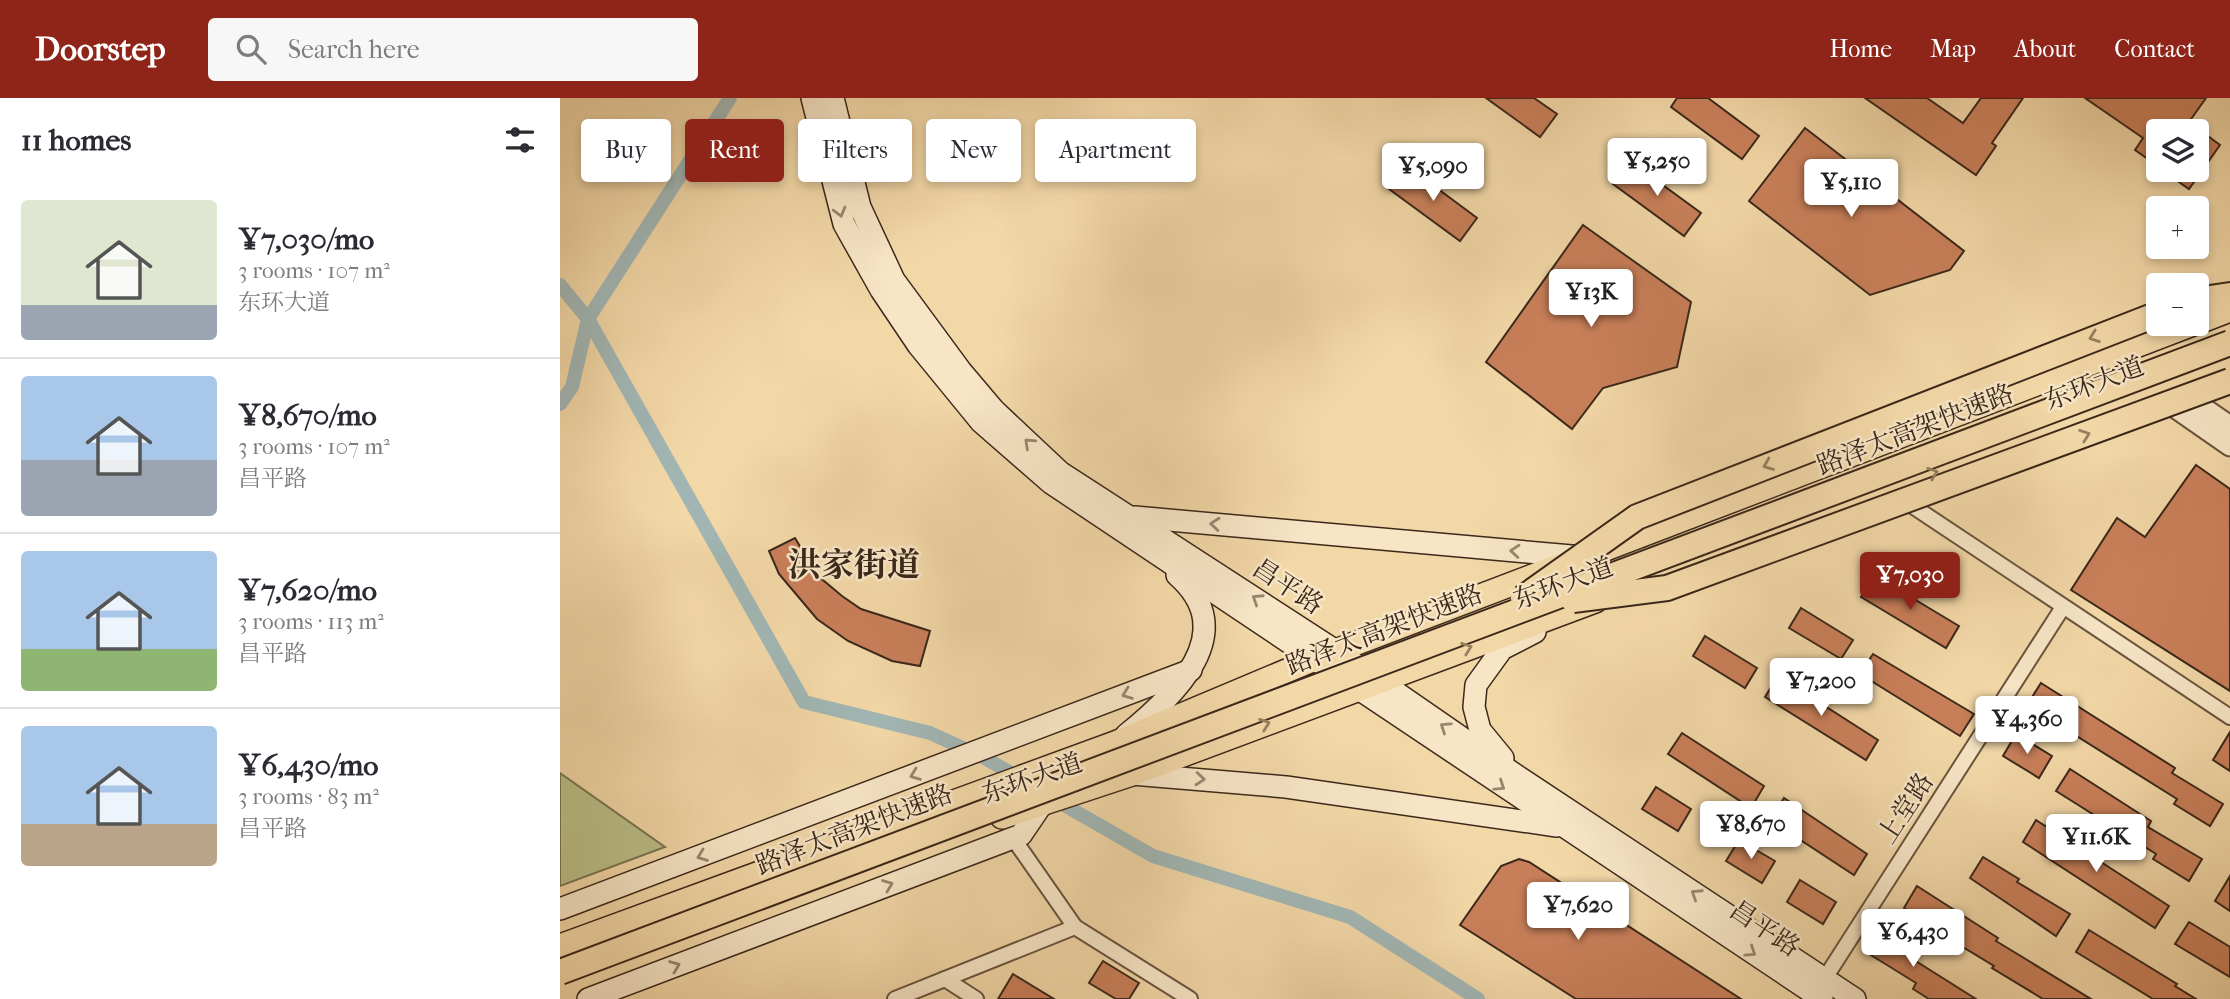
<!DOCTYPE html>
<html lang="en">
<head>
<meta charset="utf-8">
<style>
  body { margin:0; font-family:"IM FELL French Canon","Noto Serif SC",serif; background:#f7f7f7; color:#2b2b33; height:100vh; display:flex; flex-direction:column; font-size:26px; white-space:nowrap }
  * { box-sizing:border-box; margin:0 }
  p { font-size:23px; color:#7c7c81 }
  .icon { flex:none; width:38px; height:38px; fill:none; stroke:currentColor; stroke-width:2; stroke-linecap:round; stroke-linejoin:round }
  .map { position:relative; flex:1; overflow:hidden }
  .drawer { display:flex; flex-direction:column; background:#fff; width:560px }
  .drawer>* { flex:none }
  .hud { position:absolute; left:21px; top:21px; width:665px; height:63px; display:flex; gap:14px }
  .fabs { position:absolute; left:1586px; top:21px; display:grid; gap:14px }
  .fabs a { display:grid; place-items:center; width:63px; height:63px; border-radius:7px; background:#fff; box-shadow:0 4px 10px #0003; font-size:35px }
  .price { position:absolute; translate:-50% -60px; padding:0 16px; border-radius:7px; background:#fff; color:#222; font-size:23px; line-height:46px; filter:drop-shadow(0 2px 4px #0008) }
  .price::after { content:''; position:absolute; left:50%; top:42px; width:21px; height:16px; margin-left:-10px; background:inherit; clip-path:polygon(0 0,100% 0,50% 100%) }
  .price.selected { background:#8f2418; color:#fff }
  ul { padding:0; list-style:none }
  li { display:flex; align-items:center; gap:21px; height:175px; padding:0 21px }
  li+li { border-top:2px solid #e1e1e2 }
  li span { display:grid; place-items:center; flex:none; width:196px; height:140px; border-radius:7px; color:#555 }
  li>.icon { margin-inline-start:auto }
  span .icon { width:84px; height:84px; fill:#fffc; stroke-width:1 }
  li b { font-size:30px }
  h2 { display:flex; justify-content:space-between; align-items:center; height:84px; padding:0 21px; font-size:30px }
  .pill { padding:0 24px; border-radius:7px; background:#fff; box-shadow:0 4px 10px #0003; font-size:24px; line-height:63px }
  .pill.selected { background:#8f2418; color:#fff }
  header { display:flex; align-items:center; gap:42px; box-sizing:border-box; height:98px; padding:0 35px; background:#8f2418; color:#fff }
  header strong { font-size:33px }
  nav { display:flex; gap:38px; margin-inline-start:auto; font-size:24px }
  .search { width:490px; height:63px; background:#f7f7f7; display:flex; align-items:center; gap:18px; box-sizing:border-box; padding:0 24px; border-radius:7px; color:#7c7c81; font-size:26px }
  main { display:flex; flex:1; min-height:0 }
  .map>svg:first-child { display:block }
  .green { fill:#babe87; stroke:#7a7350; stroke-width:2 }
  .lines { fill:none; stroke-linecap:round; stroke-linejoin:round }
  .canal { stroke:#a1b6b4; stroke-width:14 }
  .building { fill:#c87f59; stroke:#3b281a; stroke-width:2 }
  .minor-casing { stroke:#69543d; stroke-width:18 }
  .tertiary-casing { stroke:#69543d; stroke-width:23 }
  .secondary-casing { stroke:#3b281a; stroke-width:24 }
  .primary-casing { stroke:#3b281a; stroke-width:26 }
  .trunk-casing { stroke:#3b281a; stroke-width:28 }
  .minor { stroke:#f7e5c6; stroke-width:14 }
  .tertiary { stroke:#f7e5c6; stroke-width:19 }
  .secondary { stroke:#f7e5c6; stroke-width:21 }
  .primary { stroke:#f2d7a7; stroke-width:23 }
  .trunk { stroke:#f2d7a7; stroke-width:24 }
  .trunk-bridge-casing { stroke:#3b281a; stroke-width:28; stroke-linecap:butt }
  .trunk-bridge { stroke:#f2d7a7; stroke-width:24 }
  .oneway { stroke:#998670 }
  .oneway2 { stroke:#968060 }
  .labels { text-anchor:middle; stroke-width:5; stroke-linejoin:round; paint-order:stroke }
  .street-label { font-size:26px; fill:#3b281a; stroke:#f7e5c6 }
  .district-label { font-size:33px; font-weight:bold; fill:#3b281a; stroke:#f7e5c6 }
</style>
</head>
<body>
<header>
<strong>Doorstep</strong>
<div class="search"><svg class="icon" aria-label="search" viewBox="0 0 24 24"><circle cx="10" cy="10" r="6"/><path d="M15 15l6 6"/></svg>Search here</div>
<nav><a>Home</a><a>Map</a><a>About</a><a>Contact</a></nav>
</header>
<main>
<section class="drawer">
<h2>11 homes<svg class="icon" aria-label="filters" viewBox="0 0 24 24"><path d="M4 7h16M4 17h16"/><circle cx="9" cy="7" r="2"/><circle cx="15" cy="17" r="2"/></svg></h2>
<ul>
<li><span style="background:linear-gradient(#dfe7d0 75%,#9aa5b1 0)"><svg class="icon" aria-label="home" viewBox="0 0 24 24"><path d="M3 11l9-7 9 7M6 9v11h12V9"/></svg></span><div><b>¥7,030/mo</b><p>3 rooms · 107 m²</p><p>东环大道</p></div></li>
<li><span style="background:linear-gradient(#a9c7e8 60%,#9aa5b1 0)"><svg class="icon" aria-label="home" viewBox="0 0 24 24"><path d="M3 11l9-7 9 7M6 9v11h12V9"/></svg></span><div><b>¥8,670/mo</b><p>3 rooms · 107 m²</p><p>昌平路</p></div></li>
<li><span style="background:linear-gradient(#a9c7e8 70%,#8fb573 0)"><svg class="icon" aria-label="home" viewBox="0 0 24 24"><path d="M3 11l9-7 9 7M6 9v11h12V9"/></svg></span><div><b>¥7,620/mo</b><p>3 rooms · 113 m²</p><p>昌平路</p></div></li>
<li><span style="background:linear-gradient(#a9c7e8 70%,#b9a48a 0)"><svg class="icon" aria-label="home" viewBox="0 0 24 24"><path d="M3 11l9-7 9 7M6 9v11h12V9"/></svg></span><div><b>¥6,430/mo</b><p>3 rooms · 83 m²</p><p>昌平路</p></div></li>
</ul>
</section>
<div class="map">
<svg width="1670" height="901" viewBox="0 0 1670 901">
  <rect width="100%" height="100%" fill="#f2d7a7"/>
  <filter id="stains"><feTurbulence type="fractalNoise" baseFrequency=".00286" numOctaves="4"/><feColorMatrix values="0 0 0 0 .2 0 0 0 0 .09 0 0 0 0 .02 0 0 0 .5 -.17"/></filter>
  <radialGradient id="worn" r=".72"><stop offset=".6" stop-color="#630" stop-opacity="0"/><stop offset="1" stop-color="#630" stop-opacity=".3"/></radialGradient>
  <polygon class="green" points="0,675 105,749 0,788"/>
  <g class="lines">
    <g class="canal">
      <polyline points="0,187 28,221 244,604 370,635 403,650"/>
      <polyline points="0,306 12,289 28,221 170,0"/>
      <polyline points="421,658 463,682"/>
      <polyline points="492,700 593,758 790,819 918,901"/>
    </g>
  </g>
  <g class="building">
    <polygon points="926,0 974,0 997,16 980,39"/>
    <polygon points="1117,0 1148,0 1199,38 1182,61 1111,9"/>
    <polygon points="1305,0 1367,0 1403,25 1421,0 1463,0 1432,45 1436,48 1416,77"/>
    <polygon points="1525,0 1646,0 1629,24 1660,47 1629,91 1602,72 1636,72 1636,33 1598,33 1598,68 1575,52 1583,40"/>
    <polygon points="1245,30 1404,153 1390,172 1310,197 1189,103"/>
    <polygon points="1070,63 1141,115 1124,138 1053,86"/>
    <polygon points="846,67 917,120 900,143 829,91"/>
    <polygon points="1023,127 1131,204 1117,269 1043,290 1012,331 926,264"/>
    <polygon points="1636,367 1670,391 1670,593 1511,492 1557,420 1585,439"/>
    <polygon points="235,440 257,477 282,498 301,511 370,533 360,568 332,563 288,543 257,521 219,476 209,453"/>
    <polygon points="1314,477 1399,528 1386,550 1301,499"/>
    <polygon points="1241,510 1293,542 1281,561 1229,530"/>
    <polygon points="1145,538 1197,570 1185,590 1133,558"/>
    <polygon points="1313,556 1414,616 1400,638 1300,576"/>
    <polygon points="1218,578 1318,642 1306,662 1205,599"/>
    <polygon points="1481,585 1615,670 1612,675 1663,706 1650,728 1614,706 1617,701 1467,607"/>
    <polygon points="1670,634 1670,673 1653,662"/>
    <polygon points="1122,635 1204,688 1191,710 1108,656"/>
    <polygon points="1456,636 1492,658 1479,680 1443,658"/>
    <polygon points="1510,671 1591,723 1588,729 1642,761 1629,783 1593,761 1596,756 1496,693"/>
    <polygon points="1096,689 1131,711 1118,733 1082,711"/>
    <polygon points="1224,700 1307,756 1294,777 1210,722"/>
    <polygon points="1476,722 1609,808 1595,830 1463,744"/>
    <polygon points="1179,742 1215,763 1202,785 1166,763"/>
    <polygon points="1423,759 1459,781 1457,784 1510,816 1496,838 1410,780"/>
    <polygon points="959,761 969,764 1181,901 1016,901 900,827 941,768"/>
    <polygon points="1670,778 1670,813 1655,803"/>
    <polygon points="1240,782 1276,804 1263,826 1227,804"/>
    <polygon points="1357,788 1438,840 1436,843 1531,901 1483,901 1432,870 1434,868 1388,840 1390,838 1344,810"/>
    <polygon points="1629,824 1670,849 1670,879 1615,846"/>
    <polygon points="1319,832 1355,854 1351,860 1416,901 1369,901 1353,891 1356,885 1306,854"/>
    <polygon points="1529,832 1617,886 1615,888 1636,901 1593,901 1516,854"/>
    <polygon points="543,863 579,885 569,901 556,901 529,885"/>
    <polygon points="453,876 494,901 438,901"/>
  </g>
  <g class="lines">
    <defs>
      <g id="minor">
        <polyline points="1342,401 1670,619"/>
        <polyline points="453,740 515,829 630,901"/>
        <polyline points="385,881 416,901"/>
        <polyline points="1260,888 1503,509"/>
        <polyline points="335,901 515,829"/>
      </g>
      <g id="tertiary">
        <polyline points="1619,293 1670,328"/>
        <polyline points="1601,300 1670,348"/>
      </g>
      <g id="secondary">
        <polyline points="252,0 284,126 321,192 358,247 421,324 491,385 1262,901"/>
        <polyline points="273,0 300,109 334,182 401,273 434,312 500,374 776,553 960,680 1295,901"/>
        <polyline points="575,419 1023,459"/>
        <path d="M566,637C614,598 683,535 617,477"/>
        <polyline points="943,660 920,632 914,609 916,587 942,551 975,534"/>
        <polyline points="572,676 726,689 997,728"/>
        <polyline points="0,811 631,572"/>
        <polyline points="28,901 461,737 482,706"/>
      </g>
      <g id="primary">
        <polyline points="1636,225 1670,212"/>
        <polyline points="1035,455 1633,226"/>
        <polyline points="1070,490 1670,264"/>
        <polyline points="442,719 572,676 1035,503"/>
        <polyline points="0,848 555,645 755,561 999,468"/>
      </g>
      <polyline id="trunk" points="1636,202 1670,197"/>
    </defs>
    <use href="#minor" class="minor-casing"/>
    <use href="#tertiary" class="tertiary-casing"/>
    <use href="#secondary" class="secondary-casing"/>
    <use href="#primary" class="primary-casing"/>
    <use href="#trunk" class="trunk-casing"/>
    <use href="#minor" class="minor"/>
    <use href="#tertiary" class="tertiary"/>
    <use href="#secondary" class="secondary"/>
    <use href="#primary" class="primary"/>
    <use href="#trunk" class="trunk"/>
    <defs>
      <g id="trunk-bridge">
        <polyline points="963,500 1077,419 1598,216"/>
        <polyline points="1013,502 1107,490 1670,283"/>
        <polyline points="0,874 1670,245"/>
      </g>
    </defs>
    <use href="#trunk-bridge" class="trunk-bridge-casing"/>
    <use href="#trunk-bridge" class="trunk-bridge"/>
  </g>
  <defs><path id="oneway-chevron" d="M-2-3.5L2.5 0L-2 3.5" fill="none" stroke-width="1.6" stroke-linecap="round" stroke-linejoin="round" transform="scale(1.75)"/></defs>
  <g class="oneway">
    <use href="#oneway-chevron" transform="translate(280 114) rotate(75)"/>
    <use href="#oneway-chevron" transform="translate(469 345) rotate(-137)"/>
    <use href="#oneway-chevron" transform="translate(655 426) rotate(-175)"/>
    <use href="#oneway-chevron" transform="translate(955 453) rotate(-175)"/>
    <use href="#oneway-chevron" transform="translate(697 501) rotate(-147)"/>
    <use href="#oneway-chevron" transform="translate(567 596) rotate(159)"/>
    <use href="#oneway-chevron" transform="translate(885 629) rotate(-146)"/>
    <use href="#oneway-chevron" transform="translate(355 677) rotate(159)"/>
    <use href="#oneway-chevron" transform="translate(640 681) rotate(5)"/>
    <use href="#oneway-chevron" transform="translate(940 688) rotate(34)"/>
    <use href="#oneway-chevron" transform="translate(142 758) rotate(159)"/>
    <use href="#oneway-chevron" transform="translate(328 787) rotate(-21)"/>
    <use href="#oneway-chevron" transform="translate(1136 796) rotate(-147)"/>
    <use href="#oneway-chevron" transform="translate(1191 854) rotate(34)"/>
    <use href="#oneway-chevron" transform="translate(115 868) rotate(-21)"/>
  </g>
  <g class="oneway2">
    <use href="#oneway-chevron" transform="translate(1534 239) rotate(160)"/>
    <use href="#oneway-chevron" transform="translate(1525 337) rotate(-20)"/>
    <use href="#oneway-chevron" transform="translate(1208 367) rotate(158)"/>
    <use href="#oneway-chevron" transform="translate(1373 375) rotate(-20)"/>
    <use href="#oneway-chevron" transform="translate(907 550) rotate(-20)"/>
    <use href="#oneway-chevron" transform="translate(705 626) rotate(-20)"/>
  </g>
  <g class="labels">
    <g class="street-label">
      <text transform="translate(1534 285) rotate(-21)" y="9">东环大道</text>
      <text transform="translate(1355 331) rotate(-21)" y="9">路泽太高架快速路</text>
      <text transform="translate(1003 485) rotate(-20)" y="9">东环大道</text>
      <text transform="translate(728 488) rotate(33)" y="9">昌平路</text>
      <text transform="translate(824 531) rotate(-21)" y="9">路泽太高架快速路</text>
      <text transform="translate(472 680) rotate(-19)" y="9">东环大道</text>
      <text transform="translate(1345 710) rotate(-57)" y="9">上堂路</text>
      <text transform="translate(294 731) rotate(-21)" y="9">路泽太高架快速路</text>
      <text transform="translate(1205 830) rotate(34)" y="9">昌平路</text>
    </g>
    <g class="district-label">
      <text x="294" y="478">洪家街道</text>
    </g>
  </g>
  <rect width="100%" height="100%" filter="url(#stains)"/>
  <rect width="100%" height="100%" fill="url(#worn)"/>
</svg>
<div class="fabs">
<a><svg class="icon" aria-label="layers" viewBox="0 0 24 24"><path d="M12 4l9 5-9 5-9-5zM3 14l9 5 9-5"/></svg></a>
<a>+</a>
<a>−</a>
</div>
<b class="price" style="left:1097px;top:100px">¥5,250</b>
<b class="price" style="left:873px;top:105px">¥5,090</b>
<b class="price" style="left:1291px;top:121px">¥5,110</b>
<b class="price" style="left:1031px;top:231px">¥13K</b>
<b class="price selected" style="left:1350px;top:514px">¥7,030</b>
<b class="price" style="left:1261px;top:620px">¥7,200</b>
<b class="price" style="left:1467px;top:658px">¥4,360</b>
<b class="price" style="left:1191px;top:763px">¥8,670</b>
<b class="price" style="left:1536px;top:776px">¥11.6K</b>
<b class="price" style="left:1018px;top:844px">¥7,620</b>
<b class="price" style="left:1353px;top:871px">¥6,430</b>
<div class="hud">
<a class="pill">Buy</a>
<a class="pill selected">Rent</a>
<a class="pill">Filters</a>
<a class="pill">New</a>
<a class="pill">Apartment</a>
</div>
</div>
</main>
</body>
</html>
